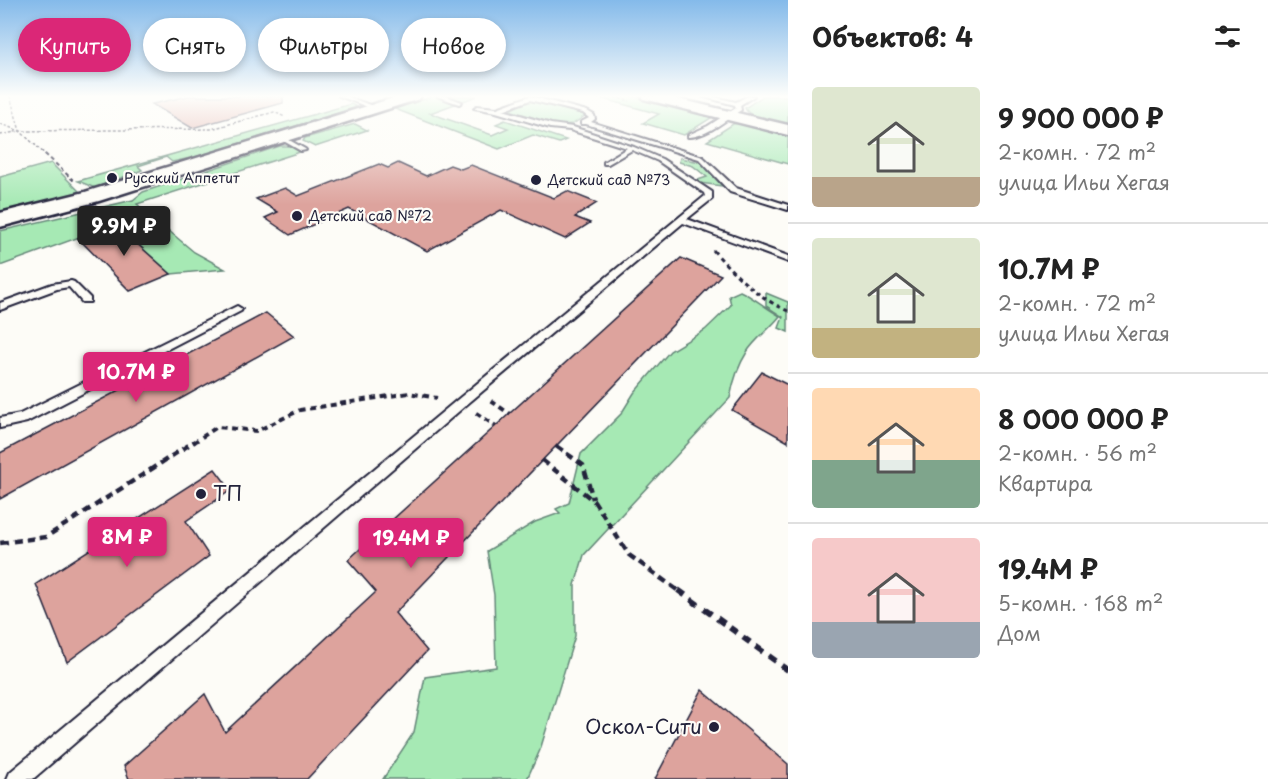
<!DOCTYPE html>
<html lang="ru">
<head>
<meta charset="utf-8">
<style>
  body { margin:0; font-family:"Playpen Sans",sans-serif; background:#f2f2f2; color:#222; height:100vh; display:flex; flex-direction:column; font-size:22px; white-space:nowrap }
  * { box-sizing:border-box; margin:0 }
  p { font-size:20px; color:#767676 }
  .icon { flex:none; width:33px; height:33px; fill:none; stroke:currentColor; stroke-width:2; stroke-linecap:round; stroke-linejoin:round }
  .map { position:relative; flex:1; overflow:hidden }
  .details { display:flex; flex-direction:column; background:#fff; width:480px }
  .details>* { flex:none }
  .hud { position:absolute; left:18px; top:18px; width:570px; height:54px; display:flex; gap:12px }
  .price { position:absolute; translate:-50% -51px; padding:0 14px; border-radius:6px; background:#db2777; color:#fff; font-size:20px; line-height:39px; filter:drop-shadow(0 2px 3px #0008) }
  .price::after { content:''; position:absolute; left:50%; top:36px; width:18px; height:14px; margin-left:-9px; background:inherit; clip-path:polygon(0 0,100% 0,50% 100%) }
  .price.on { background:#222; color:#fff }
  ul { padding:0; list-style:none }
  li { display:flex; align-items:center; gap:18px; height:150px; padding:0 24px }
  li+li { border-top:2px solid #e0e0e0 }
  li span { display:grid; place-items:center; flex:none; width:168px; height:120px; border-radius:6px; color:#555 }
  li>.icon { margin-inline-start:auto }
  span .icon { width:72px; height:72px; fill:#fffc; stroke-width:1 }
  li b { font-size:26px }
  h2 { display:flex; justify-content:space-between; align-items:center; height:72px; padding:0 24px; font-size:26px }
  .tag { padding:0 21px; border-radius:27px; background:#fff; box-shadow:0 3px 9px #0003; font-size:21px; line-height:54px }
  .tag.on { background:#db2777; color:#fff }
  main { display:flex; flex:1; min-height:0 }
  .map>svg:first-child { display:block }
  .green { fill:#a6e9b4; stroke:#648678; stroke-width:1.5 }
  .building { fill:#dda39d; stroke:#22223b; stroke-width:1.5 }
  .lines { fill:none; stroke-linecap:round; stroke-linejoin:round }
  .service-casing { stroke:#22223b; stroke-width:4 }
  .secondary-casing { stroke:#22223b; stroke-width:5 }
  .path-far5 { stroke:#22223b; stroke-width:1.5; stroke-dasharray:3 2; stroke-linecap:butt }
  .path-far4 { stroke:#22223b; stroke-width:2; stroke-dasharray:4 3; stroke-linecap:butt }
  .path-far3 { stroke:#22223b; stroke-width:3; stroke-dasharray:4.5 4; stroke-linecap:butt }
  .path-far2 { stroke:#22223b; stroke-width:4; stroke-dasharray:6 4.5; stroke-linecap:butt }
  .path-far1 { stroke:#22223b; stroke-width:4.5; stroke-dasharray:8 5; stroke-linecap:butt }
  .path { stroke:#22223b; stroke-width:6; stroke-dasharray:9 7; stroke-linecap:butt }
  .service { fill:#fdfcf7; fill-rule:evenodd }
  .secondary { fill:#fdfcf7; fill-rule:evenodd }
  .poi-dot { fill:#22223b; stroke:#fdfcf7; stroke-width:2 }
  .labels { text-anchor:middle; stroke-width:4.5; stroke-linejoin:round; paint-order:stroke }
  .far-poi-label { font-size:14px; fill:#22223b; stroke:#fdfcf7; text-anchor:start }
  .near-poi-label { font-size:20px; fill:#22223b; stroke:#fdfcf7; text-anchor:start }
</style>
</head>
<body>
<main>
<div class="map">
<svg width="788" height="779" viewBox="0 0 788 779">
  <rect width="100%" height="100%" fill="#fdfcf7"/>
  <filter id="ink" filterUnits="userSpaceOnUse"><feTurbulence type="fractalNoise" baseFrequency=".0167" numOctaves="2"/><feDisplacementMap in="SourceGraphic" scale="12" xChannelSelector="R" yChannelSelector="G"/><feConvolveMatrix kernelMatrix="1 2 1 2 8 2 1 2 1" color-interpolation-filters="sRGB"/></filter>
  <g filter="url(#ink)">
    <g class="green">
      <polygon points="434,96 477,96 430,113 492,135 508,128 496,124 505,120 566,140 559,143 533,135 499,149 395,109"/>
      <polygon points="593,96 632,96 705,114 711,118 684,135 643,123 659,114"/>
      <path d="M763,96H788V125C775,121 750,120 745,108Z"/>
      <polygon points="526,101 533,101 586,115 573,124 558,125 510,110"/>
      <polygon points="351,104 357,107 195,157 172,162 166,157 138,166 142,170 95,188 78,181"/>
      <polygon points="738,123 788,135 788,164 707,141 733,124"/>
      <polygon points="355,124 367,130 315,147 303,141 305,138"/>
      <polygon points="280,146 290,146 300,152 137,204 194,252 225,269 171,274 115,224 0,266 0,231 133,200 143,192"/>
      <polygon points="680,158 700,162 722,186 700,183 698,180 707,177 693,166 679,162"/>
      <polygon points="51,163 80,192 0,212 0,177"/>
      <path d="M740,291C755,298 765,308 780,316C770,329 755,339 747,352C738,366 733,382 730,398L584,555L575,585V636L540,750L527,779H383L414,732L425,677L496,667L494,595L487,551L535,522L560,513L556,509L569,503L581,454L621,414L634,393L670,351L705,330L731,305L729,296Z"/>
      <polygon points="766,293 788,302 788,332 779,328 783,317 766,306"/>
    </g>
    <g class="building">
      <polygon points="188,96 283,96 283,103 192,128 152,104"/>
      <polygon points="398,163 426,176 450,165 461,169 471,165 554,198 567,191 597,203 575,217 590,223 565,239 501,210 427,251 349,209 290,235 265,218 278,212 256,199 285,188 298,196 379,164 388,168"/>
      <polygon points="115,224 171,274 130,291 78,238"/>
      <polygon points="681,258 721,275 395,613 427,651 307,779 129,779 124,766 205,694 225,732 376,592 348,560"/>
      <polygon points="266,313 294,336 0,499 0,453"/>
      <polygon points="762,372 788,385 788,442 732,410"/>
      <polygon points="215,469 231,490 186,521 209,556 67,662 36,584"/>
      <polygon points="702,690 788,764 788,779 655,779"/>
    </g>
    <g class="lines">
      <defs>
        <g id="service">
          <polygon points="339,96 346,96 378,108 373,109"/>
          <polygon points="437,96 445,96 462,102 459,104"/>
          <polygon points="530,96 587,111 594,115 595,119 591,122 703,157 736,188 788,205 788,210 730,192 699,159 586,124 581,124 581,122 589,118 583,113 530,100 503,110 551,124 573,127 634,147 662,159 712,192 712,199 687,219 788,256 788,262 683,223 465,406 33,779 7,779 10,772 457,400 705,196 704,193 658,161 632,150 608,164 604,164 604,162 627,148 570,130 550,128 496,112 474,108 477,106 497,108"/>
          <path d="M701,96H710L736,102L748,96H754L740,105L741,110C725,120 707,137 688,137V135L708,126L736,108L735,105Z"/>
          <polygon points="282,136 305,149 306,150 301,151 280,139"/>
          <polygon points="71,281 74,282 90,298 90,302 82,302 69,287 57,289 0,310 0,303 52,284"/>
          <polygon points="237,306 242,309 241,311 27,422 0,428 0,418 20,414"/>
        </g>
        <g id="secondary">
          <polygon points="400,96 421,96 419,99 99,201 0,227 0,213 85,192"/>
          <polygon points="642,96 666,96 788,125 788,135 644,99"/>
        </g>
      </defs>
      <use href="#service" class="service-casing"/>
      <use href="#secondary" class="secondary-casing"/>
      <g class="path-far5">
        <polyline points="10,96 20,131 47,156"/>
        <polyline points="610,96 630,101"/>
        <polyline points="0,124 20,131 211,129 274,112 285,117"/>
        <polyline points="0,135 20,131"/>
      </g>
      <polyline class="path-far4" points="45,154 74,181"/>
      <path class="path-far3" d="M713,250C735,275 757,297 788,311"/>
      <g class="path-far2">
        <polyline points="491,401 510,414"/>
        <polyline points="476,413 496,426"/>
        <polyline points="193,443 217,427 257,431 300,410 409,393 437,398"/>
      </g>
      <g class="path-far1">
        <polyline points="556,446 583,465 593,499"/>
        <polyline points="542,460 594,501 629,555 680,592"/>
        <polyline points="0,543 46,537 195,441"/>
      </g>
      <polyline class="path" points="678,590 788,670"/>
      <use href="#service" class="service"/>
      <use href="#secondary" class="secondary"/>
    </g>
  </g>
  <linearGradient id="sky" x2="0" y2="1"><stop stop-color="#84baea"/><stop offset="0.47" stop-color="#fefefb"/><stop offset="1" stop-color="#fefefb" stop-opacity="0"/></linearGradient>
  <rect width="788" height="205" fill="url(#sky)"/>
  <g class="poi-dot">
    <circle cx="112" cy="178" r="6"/>
    <circle cx="536" cy="180" r="6"/>
    <circle cx="297" cy="216" r="6"/>
    <circle cx="201" cy="494" r="6"/>
    <circle cx="714" cy="727" r="6"/>
  </g>
  <g class="labels">
    <g class="far-poi-label">
      <text x="124" y="183">Русский Аппетит</text>
      <text x="548" y="185">Детский сад №73</text>
      <text x="309" y="221">Детский сад №72</text>
    </g>
    <g class="near-poi-label">
      <text x="213" y="501">ТП</text>
      <text x="702" y="734" text-anchor="end">Оскол-Сити</text>
    </g>
  </g>
</svg>
<b class="price on" style="left:124px;top:257px">9.9M ₽</b>
<b class="price" style="left:136px;top:403px">10.7M ₽</b>
<b class="price" style="left:127px;top:568px">8M ₽</b>
<b class="price" style="left:411px;top:569px">19.4M ₽</b>
<div class="hud">
<a class="tag on">Купить</a>
<a class="tag">Снять</a>
<a class="tag">Фильтры</a>
<a class="tag">Новое</a>
</div>
</div>
<section class="details">
<h2>Объектов: 4<svg class="icon" aria-label="filters" viewBox="0 0 24 24"><path d="M4 7h16M4 17h16"/><circle cx="9" cy="7" r="2"/><circle cx="15" cy="17" r="2"/></svg></h2>
<ul>
<li><span style="background:linear-gradient(#dfe7d0 75%,#b9a48a 0)"><svg class="icon" aria-label="home" viewBox="0 0 24 24"><path d="M3 11l9-7 9 7M6 9v11h12V9"/></svg></span><div><b>9 900 000 ₽</b><p>2-комн. · 72 m²</p><p>улица Ильи Хегая</p></div></li>
<li><span style="background:linear-gradient(#dfe7d0 75%,#c2b280 0)"><svg class="icon" aria-label="home" viewBox="0 0 24 24"><path d="M3 11l9-7 9 7M6 9v11h12V9"/></svg></span><div><b>10.7M ₽</b><p>2-комн. · 72 m²</p><p>улица Ильи Хегая</p></div></li>
<li><span style="background:linear-gradient(#ffd9b3 60%,#7fa58c 0)"><svg class="icon" aria-label="home" viewBox="0 0 24 24"><path d="M3 11l9-7 9 7M6 9v11h12V9"/></svg></span><div><b>8 000 000 ₽</b><p>2-комн. · 56 m²</p><p>Квартира</p></div></li>
<li><span style="background:linear-gradient(#f6c9c9 70%,#9aa5b1 0)"><svg class="icon" aria-label="home" viewBox="0 0 24 24"><path d="M3 11l9-7 9 7M6 9v11h12V9"/></svg></span><div><b>19.4M ₽</b><p>5-комн. · 168 m²</p><p>Дом</p></div></li>
</ul>
</section>
</main>
</body>
</html>
